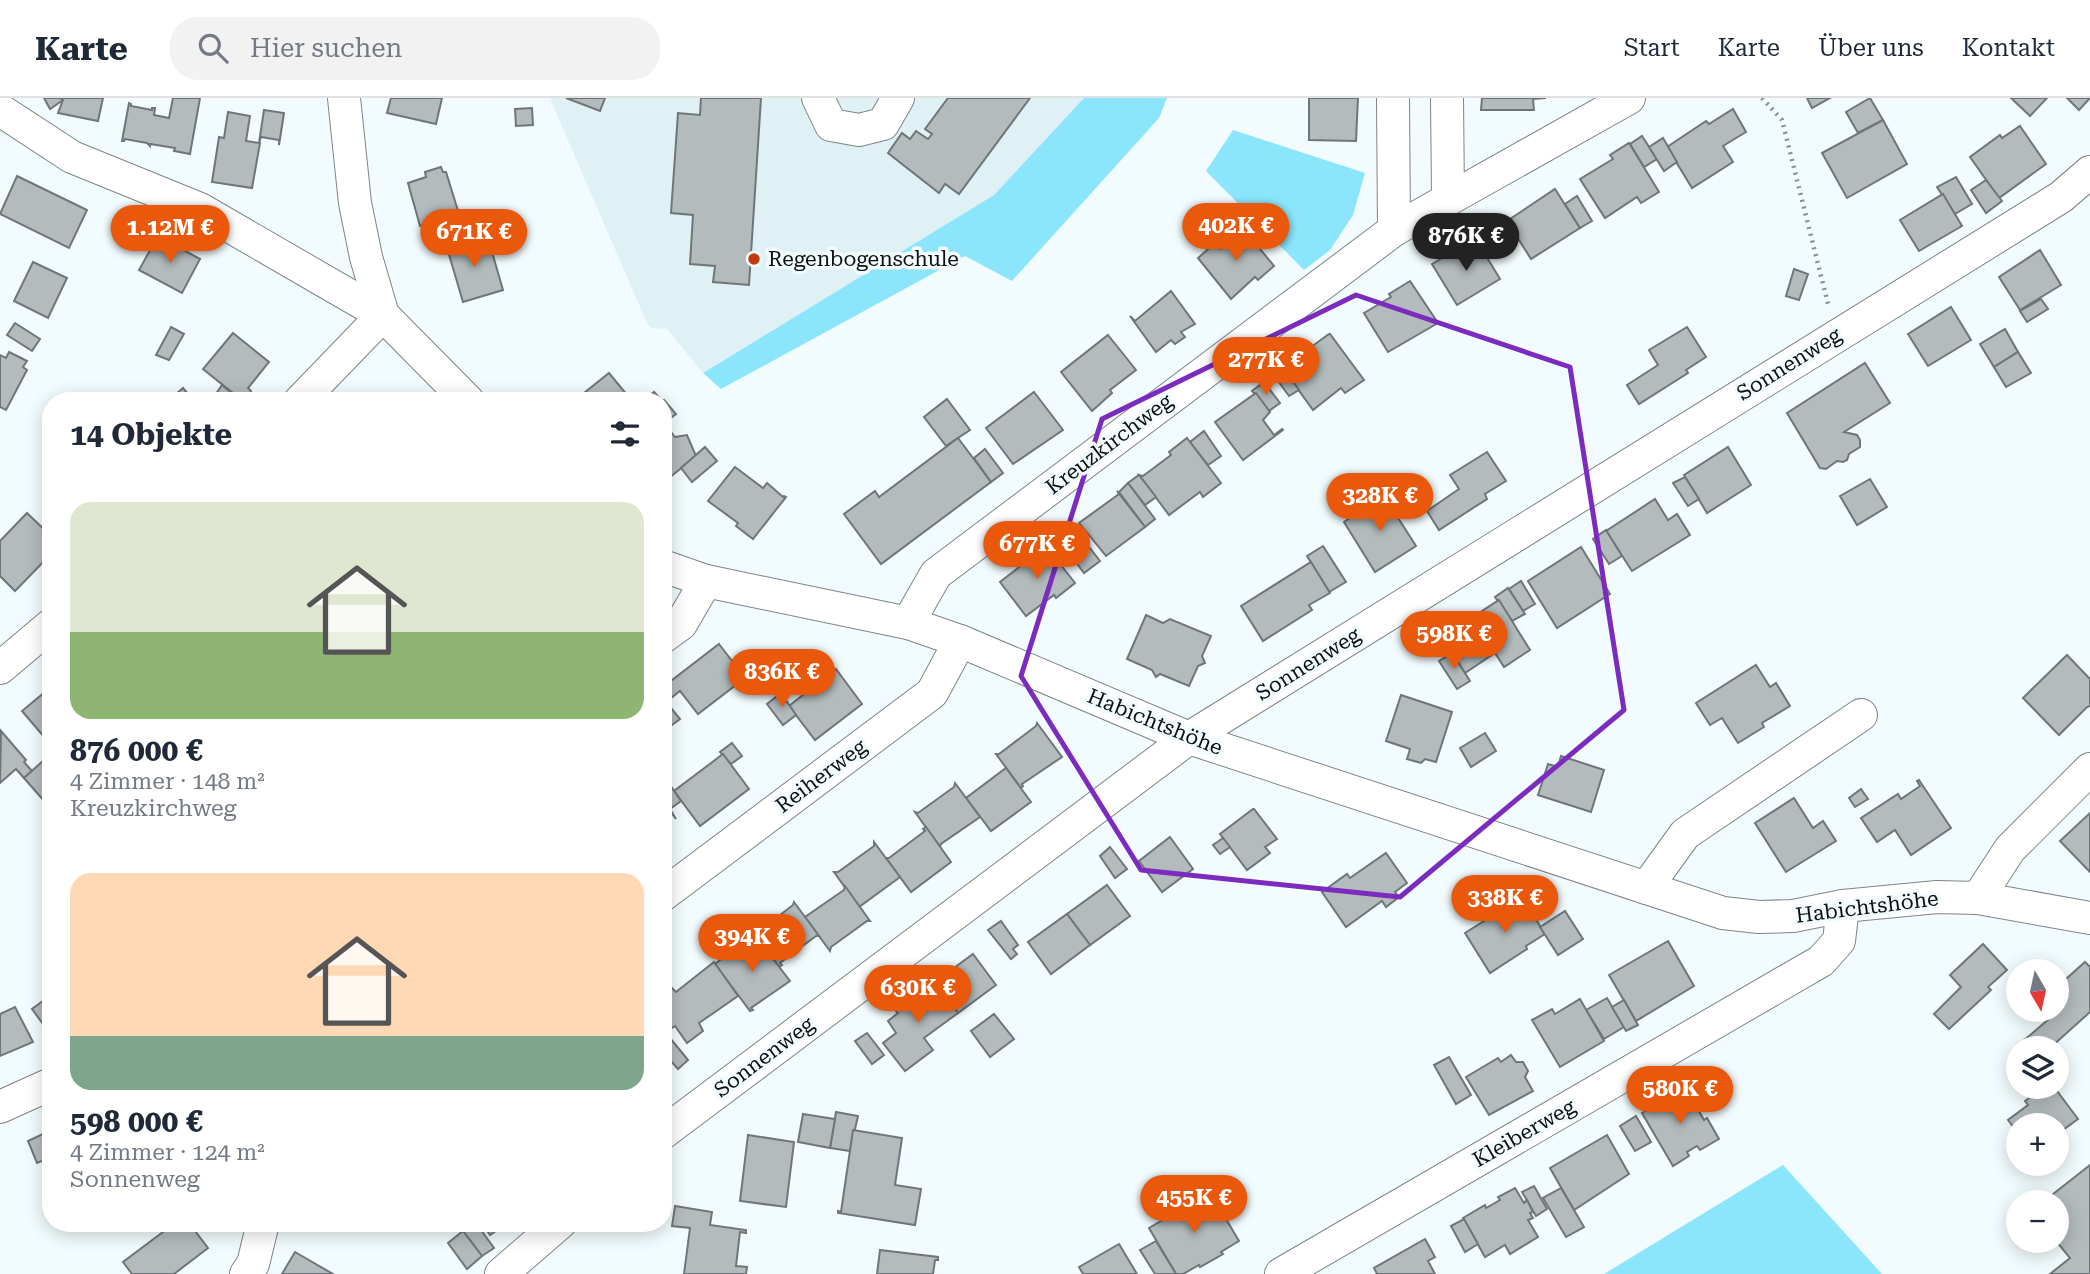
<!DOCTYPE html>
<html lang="de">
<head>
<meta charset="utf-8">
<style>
  body { margin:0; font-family:"Roboto Serif",serif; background:#f2f2f3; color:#1f2937; height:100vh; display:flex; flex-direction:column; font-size:26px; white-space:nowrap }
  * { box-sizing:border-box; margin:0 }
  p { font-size:23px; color:#747a83 }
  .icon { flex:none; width:38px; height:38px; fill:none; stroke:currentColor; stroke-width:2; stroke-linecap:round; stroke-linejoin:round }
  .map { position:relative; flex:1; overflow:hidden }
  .panel { position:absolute; left:42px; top:294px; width:630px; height:840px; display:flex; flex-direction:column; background:#fff; border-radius:28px; box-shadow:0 4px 18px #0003 }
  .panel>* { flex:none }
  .needle { width:46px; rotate:171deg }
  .controls { position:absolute; left:2006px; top:861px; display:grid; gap:14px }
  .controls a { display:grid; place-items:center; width:63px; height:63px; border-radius:50%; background:#fff; box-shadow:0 4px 18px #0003; font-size:35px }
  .price { position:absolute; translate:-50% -60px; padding:0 16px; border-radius:24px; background:#ea580c; color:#fff; font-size:23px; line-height:46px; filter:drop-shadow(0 2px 4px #0008) }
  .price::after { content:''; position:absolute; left:50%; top:42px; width:21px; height:16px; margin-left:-10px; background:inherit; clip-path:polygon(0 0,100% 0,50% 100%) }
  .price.current { background:#222; color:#fff }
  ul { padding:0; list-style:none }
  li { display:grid; align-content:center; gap:14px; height:371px; padding:0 28px }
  li span { display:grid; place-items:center; height:217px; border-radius:21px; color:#555 }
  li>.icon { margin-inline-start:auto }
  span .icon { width:126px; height:126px; fill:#fffc; stroke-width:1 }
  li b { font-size:30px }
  h2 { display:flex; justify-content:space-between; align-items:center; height:84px; padding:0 28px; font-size:30px }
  header { display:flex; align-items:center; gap:42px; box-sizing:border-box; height:98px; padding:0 35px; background:#fff; border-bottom:2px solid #e0e1e3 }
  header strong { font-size:33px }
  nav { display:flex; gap:38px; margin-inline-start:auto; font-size:24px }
  .search { width:490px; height:63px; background:#f2f2f3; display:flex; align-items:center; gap:18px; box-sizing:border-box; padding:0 24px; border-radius:28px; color:#747a83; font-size:26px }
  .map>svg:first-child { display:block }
  .built { fill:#dff1f5 }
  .green { fill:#8be6fd }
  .building { fill:#b3bbbd; stroke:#6f7679; stroke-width:2 }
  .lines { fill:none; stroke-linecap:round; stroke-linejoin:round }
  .minor-casing { stroke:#7e8588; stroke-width:34 }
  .path { stroke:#898f90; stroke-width:4.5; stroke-dasharray:2 5; stroke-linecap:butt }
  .minor { stroke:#fff; stroke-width:32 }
  .marked { fill:none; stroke:#7b2cbf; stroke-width:5; stroke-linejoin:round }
  .poi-dot { fill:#c33a12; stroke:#f2fbfd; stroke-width:2.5 }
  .labels { text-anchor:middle; stroke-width:7; stroke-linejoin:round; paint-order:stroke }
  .poi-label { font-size:21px; fill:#0d1011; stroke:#f2fbfd; text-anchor:start }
  .street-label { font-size:21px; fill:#0d1011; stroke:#f2fbfd }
</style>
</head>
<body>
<header>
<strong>Karte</strong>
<div class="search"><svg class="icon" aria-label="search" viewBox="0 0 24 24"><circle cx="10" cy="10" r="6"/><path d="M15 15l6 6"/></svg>Hier suchen</div>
<nav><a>Start</a><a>Karte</a><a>Über uns</a><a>Kontakt</a></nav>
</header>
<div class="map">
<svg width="2090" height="1176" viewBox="0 0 2090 1176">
  <rect width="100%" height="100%" fill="#f2fbfd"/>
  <polygon class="built" points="552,0 1084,0 994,97 703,275 667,231 652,230 647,225 551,3"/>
  <g class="green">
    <polygon points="1084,0 1167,0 1159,20 1012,183 965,158 721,291 703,275 994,97"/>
    <polygon points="1233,32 1365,75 1353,117 1330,152 1304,172 1206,73"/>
    <polygon points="1783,1067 1882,1176 1604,1176"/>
  </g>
  <g class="building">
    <polygon points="44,0 61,0 63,2 50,11"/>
    <polygon points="61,0 103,0 98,23 58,15 63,2"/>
    <polygon points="173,0 200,0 190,56 174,53 175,50 150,46 150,48 147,45 125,41 124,43 122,43 129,5 131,6 131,8 152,12 152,10 155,10 154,17 169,20"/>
    <polygon points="391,0 442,0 436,26 387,15"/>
    <polygon points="566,0 605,0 600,13"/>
    <polygon points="701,0 761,0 749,187 713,184 715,168 690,166 693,117 671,115 678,15 700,17"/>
    <polygon points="948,0 1030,0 959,96 945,86 939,95 888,55 902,35 910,41 916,33 928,41 932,36 925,31"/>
    <polygon points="1309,0 1358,0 1356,43 1309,42"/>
    <polygon points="1482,0 1546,0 1533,1 1534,12 1481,12"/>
    <polygon points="1807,0 1830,0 1812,10"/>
    <polygon points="1870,0 1883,22 1858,35 1846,14"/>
    <polygon points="2011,0 2047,0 2030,18"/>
    <polygon points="2067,0 2090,0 2079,12"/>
    <polygon points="532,10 533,27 516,28 515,11"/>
    <polygon points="1733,11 1746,34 1723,48 1733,64 1692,90 1667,49 1706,23 1709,26"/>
    <polygon points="264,12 284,15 279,47 279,42 261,39 259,45"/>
    <polygon points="228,14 250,18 246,43 260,45 252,90 212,84 219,39 224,40"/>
    <polygon points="1883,22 1907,66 1847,100 1822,55"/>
    <polygon points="2020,28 2046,66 1999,100 1970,59 2000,37 2002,40"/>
    <polygon points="1642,38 1657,61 1644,69 1630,46"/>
    <polygon points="1663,40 1677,64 1664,73 1649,49"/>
    <polygon points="1629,45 1659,94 1641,105 1637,99 1605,120 1580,81 1613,61 1610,57"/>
    <polygon points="441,69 443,74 446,74 459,116 454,117 460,138 445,143 439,122 420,128 408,85 426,79 425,74"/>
    <polygon points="17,78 87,112 69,150 0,116"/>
    <polygon points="1956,79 1972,106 1955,116 1937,89"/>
    <polygon points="1986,82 2002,103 1986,115 1971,92"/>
    <polygon points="1555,91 1580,130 1531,161 1507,123"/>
    <polygon points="1943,96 1962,128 1919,153 1900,122"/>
    <polygon points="1577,98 1592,123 1580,130 1565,106"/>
    <polygon points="1243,130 1274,168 1258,182 1255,179 1231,201 1198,160 1215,145 1220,151"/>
    <polygon points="466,137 471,153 490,147 503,192 463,204 445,143"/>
    <polygon points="158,138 200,161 182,195 139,172"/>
    <polygon points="1477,143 1500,181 1457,207 1432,166 1451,155 1453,159 1477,145"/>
    <polygon points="2040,152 2061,187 2020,212 1999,179"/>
    <polygon points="33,164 67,180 48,220 14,203"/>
    <polygon points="1794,171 1808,176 1799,202 1786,198"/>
    <polygon points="1410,183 1438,225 1388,254 1364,215 1391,199 1389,196"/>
    <polygon points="1171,193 1195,226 1181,234 1185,239 1175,246 1171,242 1156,254 1130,218 1135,223"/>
    <polygon points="2041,201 2048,211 2027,224 2020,213"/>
    <polygon points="1951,209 1971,242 1928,268 1908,236"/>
    <polygon points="15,225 40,241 32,253 7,237"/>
    <polygon points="171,229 184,236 169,262 156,257"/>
    <polygon points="1687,229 1706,259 1686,272 1688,275 1639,306 1627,287 1658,267 1649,252"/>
    <polygon points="2005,231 2018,254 1994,269 1980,246"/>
    <polygon points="233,235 269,264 248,290 251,293 243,303 203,271"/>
    <polygon points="1329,236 1330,236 1364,282 1345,295 1341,290 1313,312 1282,269 1284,268 1287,272 1314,252 1311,249"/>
    <polygon points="1108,237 1136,272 1110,292 1112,295 1092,313 1061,274"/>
    <polygon points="9,254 27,263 23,269 27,272 6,312 0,309 0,257 6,260"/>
    <polygon points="2018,254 2031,275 2006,289 1994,269"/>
    <polygon points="1865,265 1890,305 1844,334 1857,337 1860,342 1860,349 1849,356 1847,362 1843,364 1837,363 1826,371 1820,370 1787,315"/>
    <polygon points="1283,270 1299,292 1289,298 1273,276"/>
    <polygon points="609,275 632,303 574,303"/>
    <polygon points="1264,284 1280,305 1269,313 1252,293"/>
    <polygon points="222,287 241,303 211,303"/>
    <polygon points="183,290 194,303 168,303"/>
    <polygon points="654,294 662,303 643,303"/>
    <polygon points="1034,294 1063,332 1013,366 986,330"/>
    <polygon points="1256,295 1270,314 1263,322 1274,337 1282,331 1283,332 1243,362 1215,324"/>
    <polygon points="947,301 970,332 946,348 924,319"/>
    <polygon points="664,302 676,316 664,325 663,303"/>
    <polygon points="663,324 675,339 687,337 696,358 663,385"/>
    <polygon points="1204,333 1221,358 1208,367 1190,344"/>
    <polygon points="958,340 991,384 881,466 844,416 875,393 879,399"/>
    <polygon points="1187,340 1221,385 1203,399 1200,394 1169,417 1139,377 1143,378 1171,357 1169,354"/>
    <polygon points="705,349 717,363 692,384 681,370"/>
    <polygon points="1728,349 1751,387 1707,415 1684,377"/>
    <polygon points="985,351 1003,375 991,384 974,360"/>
    <polygon points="1487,354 1506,383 1485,396 1487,401 1439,432 1427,413 1459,391 1450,377"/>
    <polygon points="735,369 763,390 767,385 783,399 784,398 786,399 753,441 736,428 738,425 708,403"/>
    <polygon points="1139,377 1156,399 1145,407 1128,385"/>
    <polygon points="1685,379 1699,401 1688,408 1673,385"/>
    <polygon points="1870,381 1887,409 1857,427 1840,398"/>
    <polygon points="1128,385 1155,421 1145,429 1119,394"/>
    <polygon points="1117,393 1145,429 1106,458 1079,425 1119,396"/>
    <polygon points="1384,398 1416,448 1375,474 1344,424 1360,413 1361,408 1372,402 1377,403"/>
    <polygon points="1655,401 1668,422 1677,416 1690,437 1632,473 1606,433"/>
    <polygon points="27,415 51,438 51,456 15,493 0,478 0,443"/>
    <polygon points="1075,431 1100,463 1084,475 1060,443"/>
    <polygon points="1606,432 1622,458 1609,466 1593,441"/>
    <polygon points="1046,448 1075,485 1056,500 1054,497 1026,518 1000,484"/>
    <polygon points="1323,448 1346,484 1329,494 1307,458"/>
    <polygon points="1581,449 1610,496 1557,530 1528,483"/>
    <polygon points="1311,464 1330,495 1309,507 1312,512 1263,543 1241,508"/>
    <polygon points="1521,483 1535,506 1523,513 1509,491"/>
    <polygon points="1508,490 1525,516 1512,523 1495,499"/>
    <polygon points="1499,502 1530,552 1504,569 1495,555 1465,575 1442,539"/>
    <polygon points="1146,517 1163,525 1170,521 1211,538 1202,558 1205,565 1198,568 1189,588 1160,576 1156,579 1152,572 1127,561"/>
    <polygon points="719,546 745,580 698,616 680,593 671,600 663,590 663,582 669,578 672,582"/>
    <polygon points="1452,555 1470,583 1457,591 1439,563"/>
    <polygon points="2067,557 2090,581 2090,608 2087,609 2059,637 2023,600"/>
    <polygon points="775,566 784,579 761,596 752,583"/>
    <polygon points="1756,567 1770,589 1776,585 1790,608 1762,625 1764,629 1738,645 1722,620 1710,627 1696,605"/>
    <polygon points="836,571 862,606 815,642 789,608"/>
    <polygon points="51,589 51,647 22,613"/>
    <polygon points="781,595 796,617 783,627 767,606"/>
    <polygon points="1401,597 1452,614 1436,664 1425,661 1421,665 1407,661 1410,651 1386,643"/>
    <polygon points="663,600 680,621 668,630 663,624"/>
    <polygon points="1037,625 1062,659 1022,686 1023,688 1021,690 996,656 999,656 1036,628"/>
    <polygon points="1,633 26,662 24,664 32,673 24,680 16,671 0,685"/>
    <polygon points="1485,635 1496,653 1471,669 1460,650"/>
    <polygon points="732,645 742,658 731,666 720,654"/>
    <polygon points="723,656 749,691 700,728 674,693"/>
    <polygon points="1561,658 1604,672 1591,714 1538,697 1548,666 1558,669"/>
    <polygon points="44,662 51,669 51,699 45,704 24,680"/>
    <polygon points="1006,670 1031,704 991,733 966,700"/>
    <polygon points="666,681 681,703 670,711 676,721 663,704 663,683"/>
    <polygon points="1919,682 1951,730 1911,757 1895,732 1877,744 1861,720 1898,696 1901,701 1920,688 1917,683"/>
    <polygon points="955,685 980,719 941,746 940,749 915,714 918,715 954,689"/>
    <polygon points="1861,691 1868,701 1855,709 1849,700"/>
    <polygon points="1794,700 1813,730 1823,723 1836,743 1786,774 1755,725"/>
    <polygon points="1253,711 1254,711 1277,741 1265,749 1270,755 1247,772 1220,736"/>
    <polygon points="2090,715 2090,774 2060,743"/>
    <polygon points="926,729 951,764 911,794 886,760 889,760 925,733 923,731"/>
    <polygon points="1170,739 1193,771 1162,794 1139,763"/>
    <polygon points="1223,740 1230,749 1220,756 1213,747"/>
    <polygon points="874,744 900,779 859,809 834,774 838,774 874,748"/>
    <polygon points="1110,749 1127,771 1115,780 1100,758"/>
    <polygon points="1386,755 1407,785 1395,794 1399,799 1386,809 1382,803 1346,829 1322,794 1347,776 1350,780"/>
    <polygon points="1107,787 1130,818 1090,847 1067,816"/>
    <polygon points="845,788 870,823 867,823 831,849 830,853 805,819 844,792"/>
    <polygon points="1522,799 1545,836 1526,848 1527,851 1490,875 1465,835"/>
    <polygon points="794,804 819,838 816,838 780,865 782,867 779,869 754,834 756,832 758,834 793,807"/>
    <polygon points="1565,813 1583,841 1558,857 1540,829"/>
    <polygon points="1067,816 1090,847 1051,876 1028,844"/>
    <polygon points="1001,823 1018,847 1013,851 1017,856 1011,861 988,832"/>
    <polygon points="1668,843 1694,888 1636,923 1609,877"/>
    <polygon points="753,845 761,854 765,852 764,849 790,883 751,910 753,912 750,913 715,866 738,848 743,853"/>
    <polygon points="1983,846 2007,872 1988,889 1991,892 1949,931 1934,916 1961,889 1950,877"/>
    <polygon points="973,856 996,887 958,915 935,884"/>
    <polygon points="714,864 738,898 699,925 703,933 687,945 675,928 663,936 663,891 669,887 676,894"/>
    <polygon points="2085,864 2090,869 2090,914 2050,950 2025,950 2021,945 2058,913 2056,890"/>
    <polygon points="935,884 958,915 924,940 933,952 905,973 883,945 896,935 888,923 898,915 896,913"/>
    <polygon points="51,897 51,931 48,933 32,911"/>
    <polygon points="1607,900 1624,929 1604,941 1586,912"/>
    <polygon points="1580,901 1604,943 1560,969 1532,922 1552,911 1555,916"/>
    <polygon points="1624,902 1638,927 1626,933 1612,909"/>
    <polygon points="15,909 33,944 0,958 0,916"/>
    <polygon points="994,916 1014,941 990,959 971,933"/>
    <polygon points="867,935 884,957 872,966 855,943"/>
    <polygon points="670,940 688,962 678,971 663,954 663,947"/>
    <polygon points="1511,957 1516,964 1523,964 1528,973 1525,979 1533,993 1489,1017 1466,979 1498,960 1501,964"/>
    <polygon points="1449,959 1471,997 1456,1006 1434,967"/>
    <polygon points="2045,989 2054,989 2078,1021 2056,1037 2056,1027 2018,1027 2018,1035 2008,1022 2028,1007 2025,1003"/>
    <polygon points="1686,991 1691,992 1696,1001 1695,1006 1704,1022 1707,1020 1719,1041 1700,1052 1697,1048 1687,1054 1689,1058 1673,1068 1642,1015 1656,1007 1656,1003 1665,1002 1665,1000 1672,1000"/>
    <polygon points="836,1014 858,1018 850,1053 830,1050"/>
    <polygon points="803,1016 835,1021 830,1050 798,1044"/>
    <polygon points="1636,1018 1651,1044 1635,1053 1620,1028"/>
    <polygon points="51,1032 51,1079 44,1062 37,1065 28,1043"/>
    <polygon points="853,1032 902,1040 895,1087 921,1091 915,1127 838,1115 838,1113 841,1114"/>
    <polygon points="748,1037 794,1044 786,1109 740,1103"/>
    <polygon points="1607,1037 1629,1076 1574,1112 1550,1070"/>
    <polygon points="2090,1067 2090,1176 2050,1176 2070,1160 2056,1143 2056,1104 2043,1104"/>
    <polygon points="1534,1088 1547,1111 1536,1118 1522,1094"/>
    <polygon points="1515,1090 1524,1105 1527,1102 1533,1114 1530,1115 1533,1120 1528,1122 1538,1139 1510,1156 1505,1147 1485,1159 1463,1120 1485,1107 1486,1110 1500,1102 1498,1099"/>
    <polygon points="1561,1090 1584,1129 1566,1139 1543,1100"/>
    <polygon points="1210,1094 1239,1143 1221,1154 1223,1156 1200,1169 1199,1167 1183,1176 1176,1176 1149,1130"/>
    <polygon points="675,1108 712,1114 710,1127 746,1132 746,1135 740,1134 736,1168 747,1169 746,1176 684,1176 690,1130 672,1128"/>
    <polygon points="1464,1121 1478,1146 1465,1154 1451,1128"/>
    <polygon points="175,1125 189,1125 208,1150 174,1176 132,1176 123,1164"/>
    <polygon points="476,1125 494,1150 482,1158 463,1133"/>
    <polygon points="482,1125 507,1125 490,1137"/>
    <polygon points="463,1133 482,1158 467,1171 448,1145"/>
    <polygon points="1425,1141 1435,1159 1428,1163 1435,1176 1377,1176 1374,1170"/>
    <polygon points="1156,1143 1176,1176 1155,1176 1140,1152"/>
    <polygon points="1119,1146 1137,1176 1083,1176 1079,1169"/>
    <polygon points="880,1152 938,1159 938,1162 935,1162 933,1176 877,1176"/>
    <polygon points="295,1154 333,1176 282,1176"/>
  </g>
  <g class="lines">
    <defs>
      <g id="minor">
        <polyline points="818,0 831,27 859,32 883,26 898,0"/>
        <polyline points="1393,0 1394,132"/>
        <polyline points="1447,0 1448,99"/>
        <polyline points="0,12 72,59 200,111 383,217 468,303"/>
        <polyline points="300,303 383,217 366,159 355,105 344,0"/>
        <polyline points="663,468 706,483 908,525 960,543 1189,640 1723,815 1759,819 1793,818 1843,808 1937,799 1978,800 2090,820"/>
        <polyline points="908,525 936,476 1394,132 1629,0"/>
        <polyline points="663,539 681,526 706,483"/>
        <polyline points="0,570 51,527"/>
        <polyline points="1646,790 1685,736 1861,617"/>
        <polyline points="663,797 932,595 960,543"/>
        <polyline points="1978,800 2010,751 2090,671"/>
        <polyline points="0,1009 51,986"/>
        <polyline points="663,1035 1189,640 2061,99 2090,74"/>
        <polyline points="246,1176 253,1166 263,1125"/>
        <polyline points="501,1176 560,1125"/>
        <polyline points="1281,1176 1821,863 1839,843 1843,808"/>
      </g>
    </defs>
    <use href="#minor" class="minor-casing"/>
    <polyline class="path" points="1762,0 1782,22 1828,206"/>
    <use href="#minor" class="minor"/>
  </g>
  <path class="marked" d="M1356,197L1570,269L1624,612L1400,799L1141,772L1021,578L1102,321Z"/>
  <circle class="poi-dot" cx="754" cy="161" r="7"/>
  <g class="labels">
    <g class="poi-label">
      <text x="768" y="168">Regenbogenschule</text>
    </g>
    <g class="street-label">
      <text transform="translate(1789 266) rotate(-32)" y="7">Sonnenweg</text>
      <text transform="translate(1109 346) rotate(-37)" y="7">Kreuzkirchweg</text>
      <text transform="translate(1308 566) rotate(-32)" y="7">Sonnenweg</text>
      <text transform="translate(1155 624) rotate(22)" y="7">Habichtshöhe</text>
      <text transform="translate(821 678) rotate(-37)" y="7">Reiherweg</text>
      <text transform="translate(1867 809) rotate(-7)" y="7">Habichtshöhe</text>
      <text transform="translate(764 959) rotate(-37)" y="7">Sonnenweg</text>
      <text transform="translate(1524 1035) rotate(-30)" y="7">Kleiberweg</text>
    </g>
  </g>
</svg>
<div class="controls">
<a><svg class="needle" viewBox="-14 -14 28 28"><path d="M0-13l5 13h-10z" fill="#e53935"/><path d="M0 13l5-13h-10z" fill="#747a83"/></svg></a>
<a><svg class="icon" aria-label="layers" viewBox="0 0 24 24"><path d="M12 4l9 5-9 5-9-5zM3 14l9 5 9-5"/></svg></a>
<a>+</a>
<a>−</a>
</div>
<b class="price" style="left:1236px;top:165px">402K €</b>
<b class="price" style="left:170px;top:167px">1.12M €</b>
<b class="price" style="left:474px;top:171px">671K €</b>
<b class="price current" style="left:1466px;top:175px">876K €</b>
<b class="price" style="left:1266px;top:299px">277K €</b>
<b class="price" style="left:1380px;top:435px">328K €</b>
<b class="price" style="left:1037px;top:483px">677K €</b>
<b class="price" style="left:1454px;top:573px">598K €</b>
<b class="price" style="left:782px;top:611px">836K €</b>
<b class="price" style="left:1505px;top:837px">338K €</b>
<b class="price" style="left:752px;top:876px">394K €</b>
<b class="price" style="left:918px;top:927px">630K €</b>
<b class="price" style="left:1680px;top:1028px">580K €</b>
<b class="price" style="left:1194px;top:1137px">455K €</b>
<section class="panel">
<h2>14 Objekte<svg class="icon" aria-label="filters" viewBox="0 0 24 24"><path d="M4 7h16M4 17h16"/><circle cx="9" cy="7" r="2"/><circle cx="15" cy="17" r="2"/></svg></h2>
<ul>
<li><span style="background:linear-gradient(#dfe7d0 60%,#8fb573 0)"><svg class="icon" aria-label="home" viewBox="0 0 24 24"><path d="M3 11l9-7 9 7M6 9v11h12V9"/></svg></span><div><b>876 000 €</b><p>4 Zimmer · 148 m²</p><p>Kreuzkirchweg</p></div></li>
<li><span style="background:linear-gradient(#ffd9b3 75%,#7fa58c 0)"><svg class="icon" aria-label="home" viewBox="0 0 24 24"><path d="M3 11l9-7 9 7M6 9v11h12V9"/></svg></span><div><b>598 000 €</b><p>4 Zimmer · 124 m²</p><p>Sonnenweg</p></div></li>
</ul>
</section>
</div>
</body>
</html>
